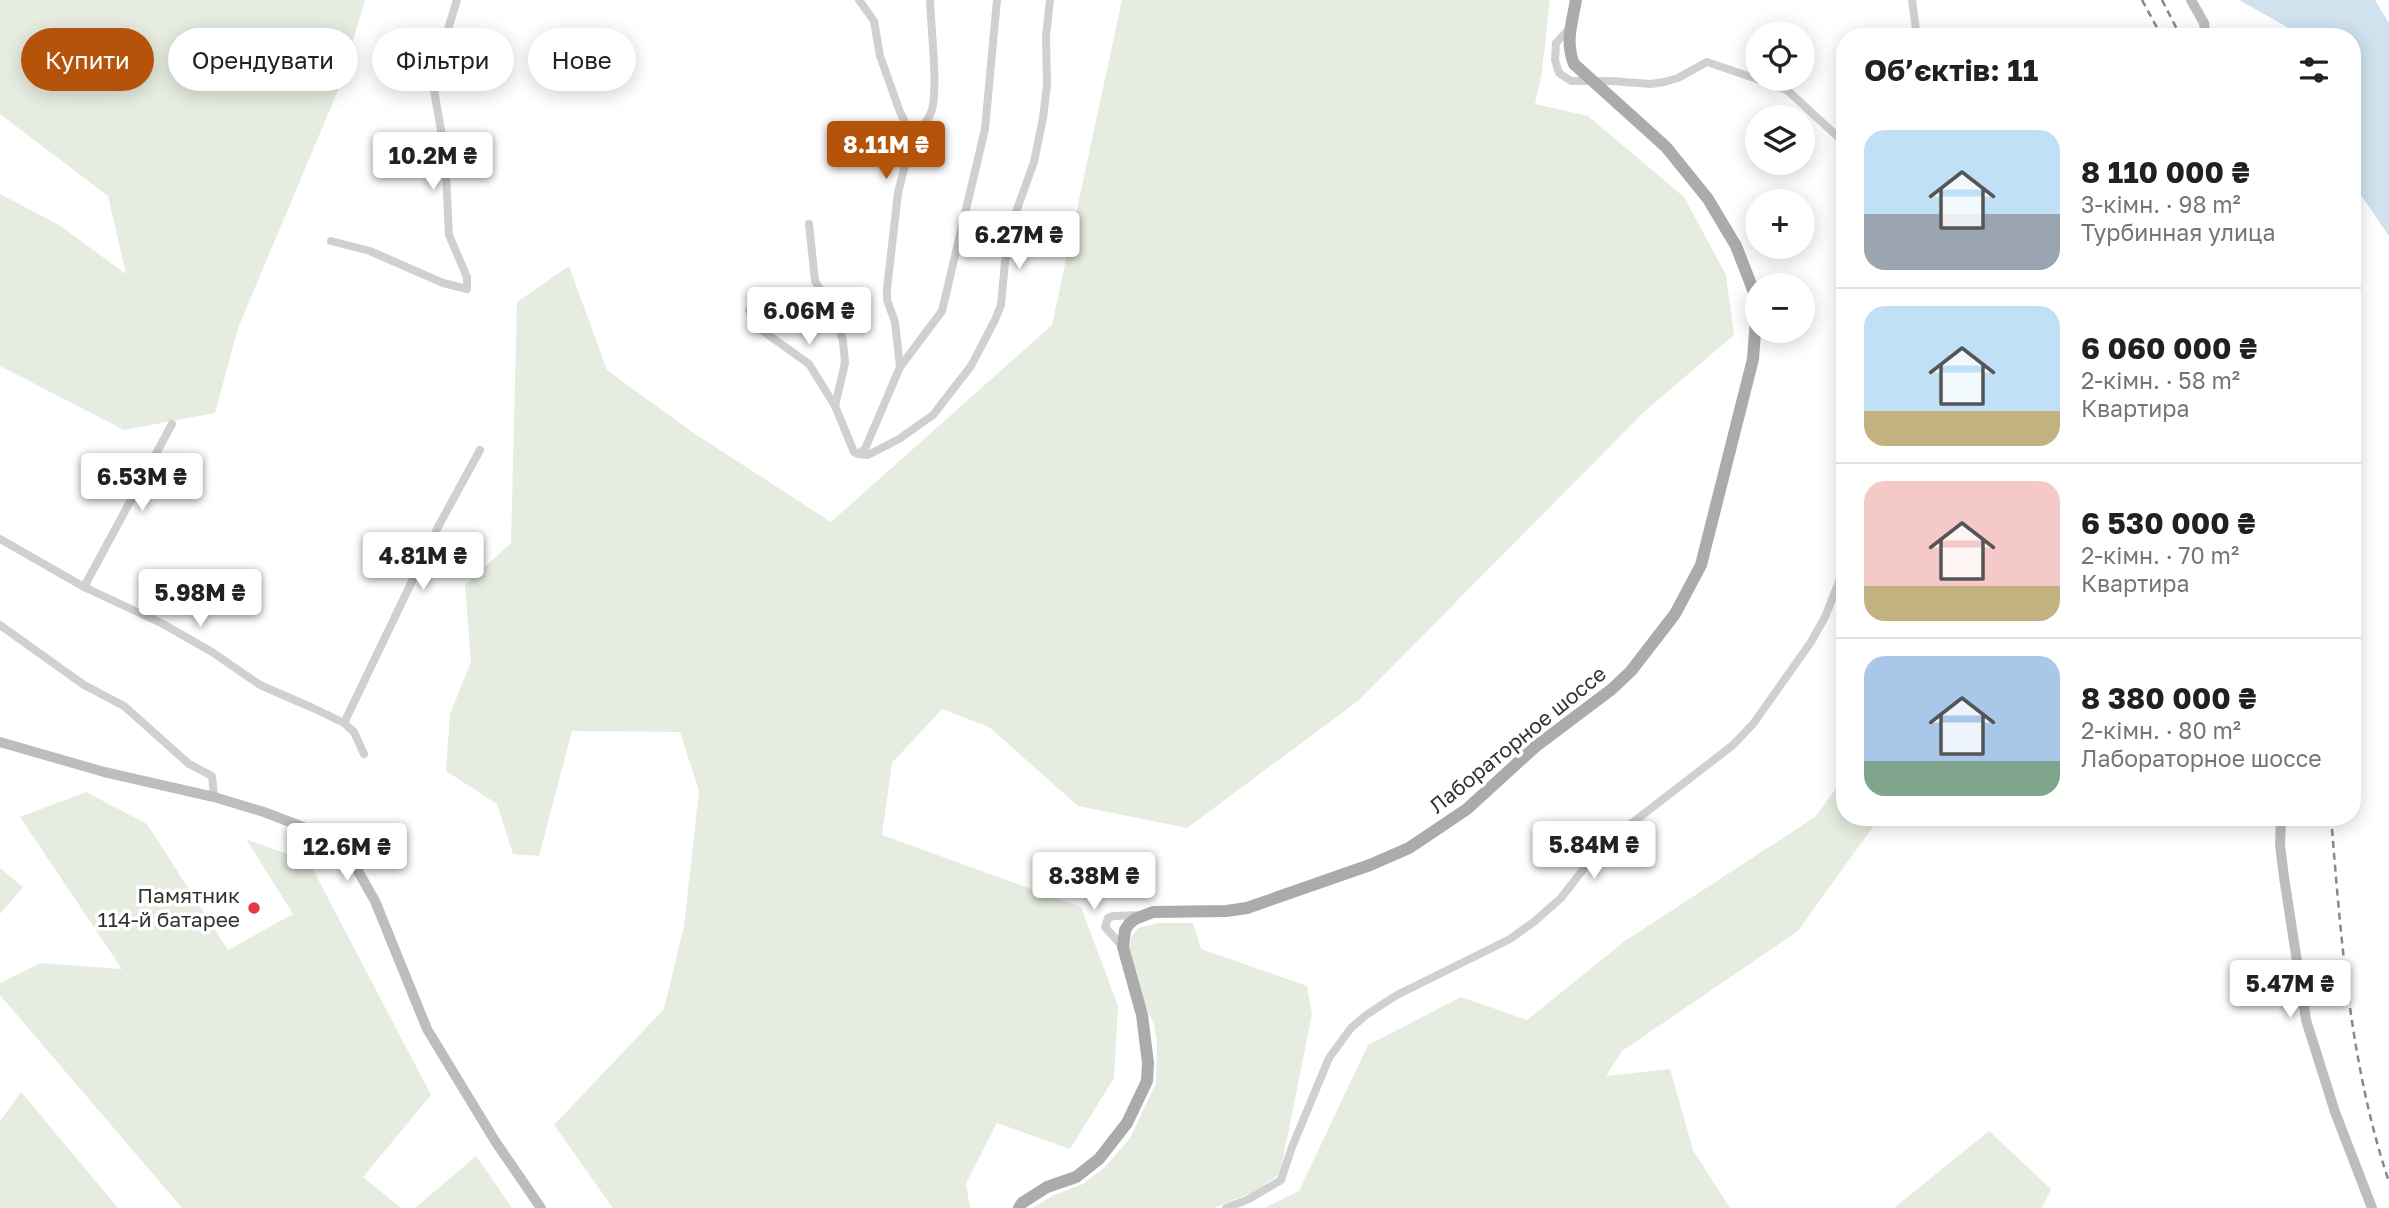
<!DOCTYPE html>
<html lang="uk">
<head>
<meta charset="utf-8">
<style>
  body { margin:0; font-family:"Golos Text",sans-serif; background:#f2f2f2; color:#202124; height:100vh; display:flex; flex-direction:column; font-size:26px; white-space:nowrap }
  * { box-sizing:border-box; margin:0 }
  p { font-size:23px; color:#757577 }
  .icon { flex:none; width:38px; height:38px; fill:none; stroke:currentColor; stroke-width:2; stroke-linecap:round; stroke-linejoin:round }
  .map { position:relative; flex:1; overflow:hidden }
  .side { position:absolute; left:1836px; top:28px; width:525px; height:798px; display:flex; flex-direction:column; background:#fff; border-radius:28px; box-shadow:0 4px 18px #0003 }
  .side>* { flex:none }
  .top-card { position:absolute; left:21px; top:28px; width:665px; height:63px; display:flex; gap:14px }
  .controls { position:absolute; left:1745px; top:21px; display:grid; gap:14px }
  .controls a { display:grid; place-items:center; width:70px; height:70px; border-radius:50%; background:#fff; box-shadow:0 4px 18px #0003; font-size:35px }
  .price { position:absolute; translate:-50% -60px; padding:0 16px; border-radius:7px; background:#fff; color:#222; font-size:23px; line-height:46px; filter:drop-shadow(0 2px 4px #0008) }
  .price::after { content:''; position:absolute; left:50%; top:42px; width:21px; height:16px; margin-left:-10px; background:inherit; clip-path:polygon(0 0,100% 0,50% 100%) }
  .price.on { background:#b45309; color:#fff }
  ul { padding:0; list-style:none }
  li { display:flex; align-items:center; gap:21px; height:175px; padding:0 28px }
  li+li { border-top:2px solid #e0e0e0 }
  li span { display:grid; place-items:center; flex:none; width:196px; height:140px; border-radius:21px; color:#555 }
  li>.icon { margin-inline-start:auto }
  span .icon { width:84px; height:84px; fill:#fffc; stroke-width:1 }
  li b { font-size:30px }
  h2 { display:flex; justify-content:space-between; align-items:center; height:84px; padding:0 28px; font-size:30px }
  .pill { padding:0 24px; border-radius:32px; background:#fff; box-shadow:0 4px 18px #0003; font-size:24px; line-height:63px }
  .pill.on { background:#b45309; color:#fff }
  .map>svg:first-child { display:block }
  .green { fill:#e6ecdf }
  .water { fill:#cfe2ee }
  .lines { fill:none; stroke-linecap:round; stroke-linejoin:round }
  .minor { stroke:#d0d0d0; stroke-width:8 }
  .secondary { stroke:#bdbdbd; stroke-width:10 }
  .primary { stroke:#ababab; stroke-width:12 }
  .rail { stroke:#888; stroke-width:2.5; stroke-dasharray:7 5; stroke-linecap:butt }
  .poi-dot { fill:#e63946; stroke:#fff; stroke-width:2.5 }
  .labels { text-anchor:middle; stroke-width:7; stroke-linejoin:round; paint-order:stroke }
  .street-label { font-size:21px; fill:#333; stroke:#fff }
  .poi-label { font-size:21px; fill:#333; stroke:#fff; text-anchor:end }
</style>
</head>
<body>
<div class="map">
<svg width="2389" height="1208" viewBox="0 0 2389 1208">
  <rect width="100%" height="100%" fill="#fff"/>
  <g class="green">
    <polygon points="0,0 365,0 339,88 238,328 215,413 124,430 0,366 0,194 59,225 126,274 108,196 0,114"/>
    <polygon points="1122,0 1550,0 1542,71 1535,104 1588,116 1684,197 1726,275 1734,335 1645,411 1358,701 1187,828 1078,806 989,727 942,709 892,763 882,835 1081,907 1118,1006 1114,1078 1070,1149 997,1123 966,1183 970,1208 613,1208 554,1125 664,1009 684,926 699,791 680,732 572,731 539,856 513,854 497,804 446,771 450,714 471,662 465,585 511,543 517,302 569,266 607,370 692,432 831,522 1052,325"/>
    <polygon points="1844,778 1844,817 1880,817 1798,931 1622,1051 1606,1076 1670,1069 1693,1150 1730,1208 1264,1208 1299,1191 1368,1045 1461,997 1527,1020 1625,941 1815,817"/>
    <polygon points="86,792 147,824 228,950 293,914 246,839 309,862 431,1095 363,1177 401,1208 182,1208 0,995 0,983 41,963 122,969 20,817"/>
    <polygon points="0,868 23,887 0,914"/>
    <polygon points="1158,923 1193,923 1201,949 1307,986 1312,1014 1280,1174 1253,1192 1214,1208 1032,1208 1054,1195 1083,1184 1105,1167 1130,1138 1156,1083 1157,1043 1154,1024 1144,1004 1128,950 1131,938 1138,928"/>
    <polygon points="21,1092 118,1208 0,1208 0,1121"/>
    <polygon points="1989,1131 2051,1189 2042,1208 1894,1208"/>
    <polygon points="476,1156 512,1208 415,1208"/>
  </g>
  <polygon class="water" points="2239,0 2375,0 2389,23 2389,236 2352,182 2352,37 2292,37 2289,28"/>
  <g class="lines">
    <g class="minor">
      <polyline points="859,0 874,21 880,56 900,112 907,126 914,129"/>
      <polyline points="1912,0 1917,37"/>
      <polyline points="1570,28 1556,43 1555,60 1559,73 1571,81 1611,81 1651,84 1664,82 1678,78 1707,62 1757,79"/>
      <polyline points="1757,79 1787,90 1838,137 1844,140"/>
      <polyline points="809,224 815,281 833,310 843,341 845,363 835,406 854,452 858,454 865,449 900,367 942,311 985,129 997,0"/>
      <polyline points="331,241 370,251 443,283 467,289 467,277 449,235 445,153 434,90 435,71 457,0"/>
      <polyline points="749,310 760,329 809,364 835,406"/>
      <path d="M900,367L895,322L887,300V289L898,193L914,129C923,127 929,119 932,110C938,84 931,29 930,0"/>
      <polyline points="858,454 868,455 899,439 933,415 971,366 995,320 1001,305 1005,262 1016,212 1034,162 1043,118 1047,85 1046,36 1050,0"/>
      <polyline points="0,539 84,587 163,624 212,652 260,685 313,708 344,723 354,732 364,754"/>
      <polyline points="84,587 172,424"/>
      <polyline points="0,625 84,685 124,706 189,764 212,776 214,797"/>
      <polyline points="344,723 438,527 480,450"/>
      <polyline points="1123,947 1105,927 1108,918 1113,916 1141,915"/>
      <polyline points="1226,1208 1249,1199 1281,1180 1292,1147 1329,1058 1351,1028 1366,1015 1397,995 1510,939 1535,921 1561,898 1592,858 1623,830 1733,745 1753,724 1811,642 1825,617 1844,569"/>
    </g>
    <g class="secondary">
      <polyline points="2191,0 2204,23 2206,37"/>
      <polyline points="0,742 104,772 214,797 264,812 329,837 354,864 375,901 427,1029 495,1141 541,1208"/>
      <polyline points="2281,817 2280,845 2284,877 2306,1020 2335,1112 2372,1208"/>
    </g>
    <path class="primary" d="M1019,1208L1022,1203L1047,1187L1076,1177L1099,1159L1127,1123L1147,1081L1148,1063L1142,1015L1123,947L1125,930L1129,924L1135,919L1153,912L1226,911L1247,908L1370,865L1409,848L1467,809L1535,747L1612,689L1631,671L1675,614L1701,565L1753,359L1756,319L1754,292L1736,246L1708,199L1666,147L1574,64C1565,42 1572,23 1576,0"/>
    <g class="rail">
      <polyline points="2142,0 2162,37"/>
      <polyline points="2162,0 2181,37"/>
      <path d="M2331,817C2341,939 2350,1065 2389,1182"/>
    </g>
  </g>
  <circle class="poi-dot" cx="254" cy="908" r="7"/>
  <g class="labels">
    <g class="street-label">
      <text transform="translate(1518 740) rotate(-39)" y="7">Лабораторное шоссе</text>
    </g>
    <g class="poi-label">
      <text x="240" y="903">Памятник<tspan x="240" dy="24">114-й батарее</tspan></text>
    </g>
  </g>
</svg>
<div class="controls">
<a><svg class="icon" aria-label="locate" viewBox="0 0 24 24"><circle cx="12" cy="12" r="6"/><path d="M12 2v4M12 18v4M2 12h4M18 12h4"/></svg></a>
<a><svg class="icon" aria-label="layers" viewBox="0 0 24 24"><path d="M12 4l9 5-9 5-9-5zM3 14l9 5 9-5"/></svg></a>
<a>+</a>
<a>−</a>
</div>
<b class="price on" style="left:886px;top:181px">8.11M ₴</b>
<b class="price" style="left:433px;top:192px">10.2M ₴</b>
<b class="price" style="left:1019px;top:271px">6.27M ₴</b>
<b class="price" style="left:809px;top:347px">6.06M ₴</b>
<b class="price" style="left:142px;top:513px">6.53M ₴</b>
<b class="price" style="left:423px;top:592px">4.81M ₴</b>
<b class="price" style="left:200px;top:629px">5.98M ₴</b>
<b class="price" style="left:1594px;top:881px">5.84M ₴</b>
<b class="price" style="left:347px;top:883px">12.6M ₴</b>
<b class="price" style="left:1094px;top:912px">8.38M ₴</b>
<b class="price" style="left:2290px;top:1020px">5.47M ₴</b>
<div class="top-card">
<a class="pill on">Купити</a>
<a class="pill">Орендувати</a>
<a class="pill">Фільтри</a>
<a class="pill">Нове</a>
</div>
<section class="side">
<h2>Об’єктів: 11<svg class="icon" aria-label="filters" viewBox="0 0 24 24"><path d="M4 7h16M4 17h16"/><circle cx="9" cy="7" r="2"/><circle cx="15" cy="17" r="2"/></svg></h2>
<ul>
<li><span style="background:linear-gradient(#bfe0f5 60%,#9aa5b1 0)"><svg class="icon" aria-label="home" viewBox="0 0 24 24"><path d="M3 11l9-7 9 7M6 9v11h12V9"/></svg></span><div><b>8 110 000 ₴</b><p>3-кімн. · 98 m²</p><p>Турбинная улица</p></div></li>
<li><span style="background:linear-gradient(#bfe0f5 75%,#c2b280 0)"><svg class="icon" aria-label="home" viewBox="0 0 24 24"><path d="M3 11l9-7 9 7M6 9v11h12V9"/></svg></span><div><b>6 060 000 ₴</b><p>2-кімн. · 58 m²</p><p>Квартира</p></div></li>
<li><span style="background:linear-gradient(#f6c9c9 75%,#c2b280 0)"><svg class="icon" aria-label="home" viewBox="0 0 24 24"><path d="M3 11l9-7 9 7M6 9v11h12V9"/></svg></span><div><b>6 530 000 ₴</b><p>2-кімн. · 70 m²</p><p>Квартира</p></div></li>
<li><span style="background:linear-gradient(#a9c7e8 75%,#7fa58c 0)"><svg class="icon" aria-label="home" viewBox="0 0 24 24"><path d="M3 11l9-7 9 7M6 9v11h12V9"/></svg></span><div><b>8 380 000 ₴</b><p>2-кімн. · 80 m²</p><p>Лабораторное шоссе</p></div></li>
</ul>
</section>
</div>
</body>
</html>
